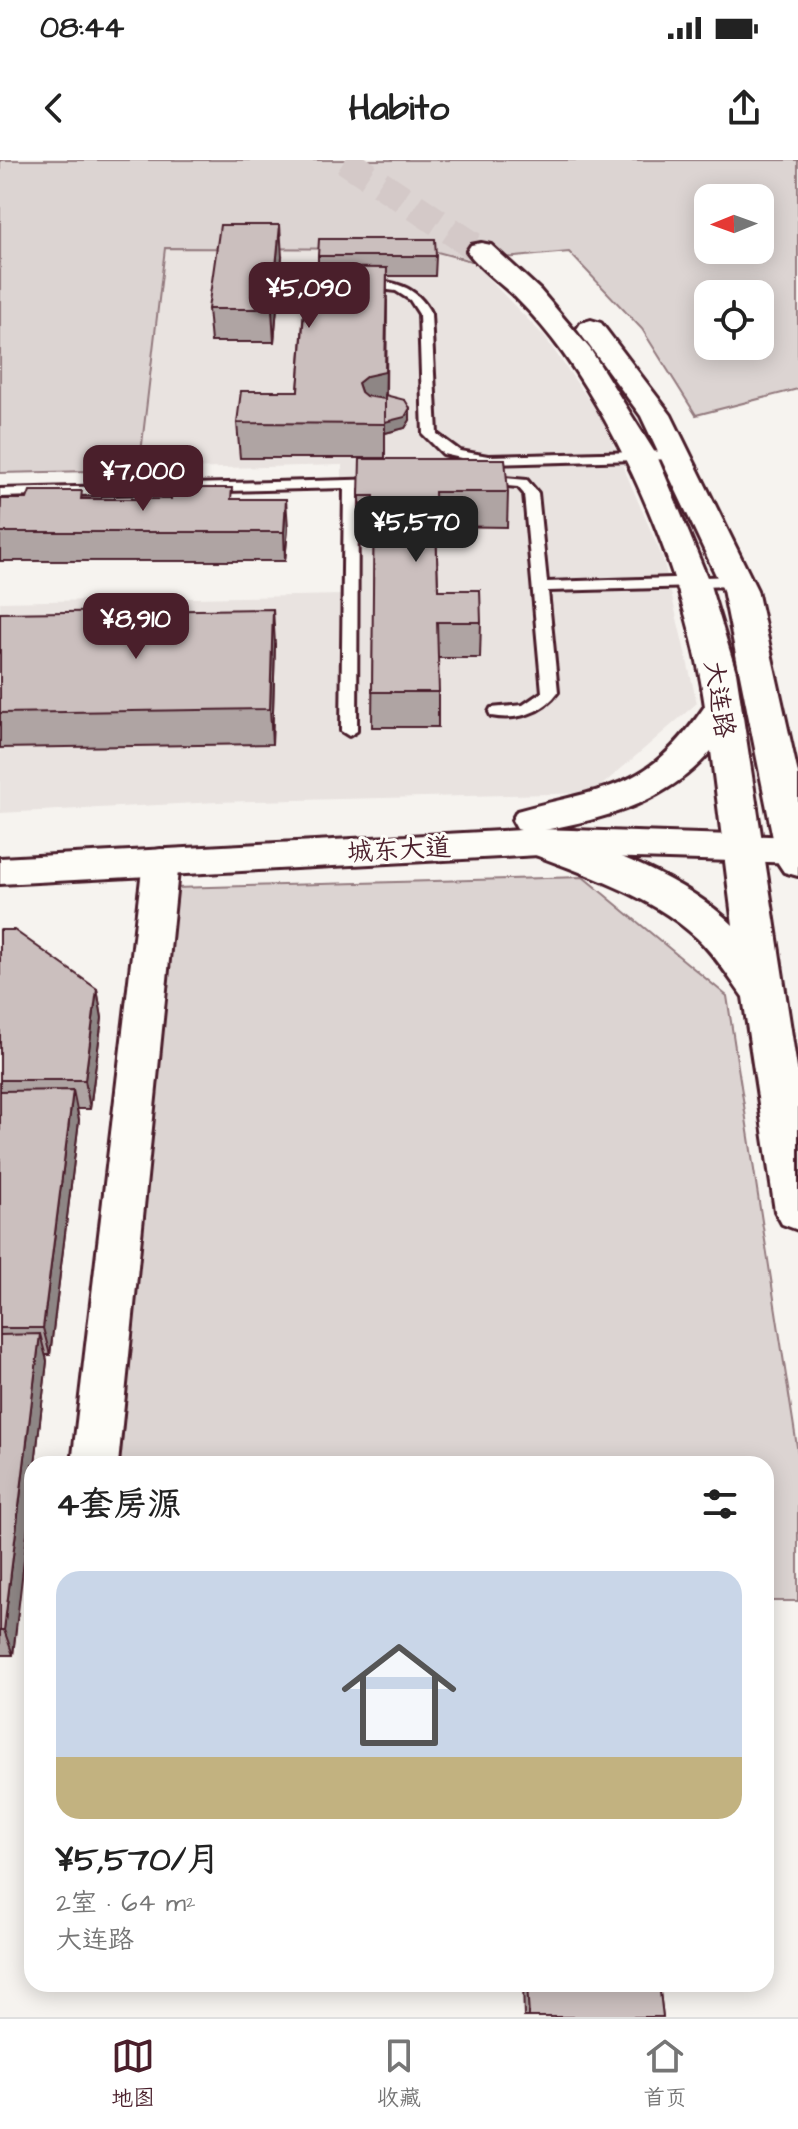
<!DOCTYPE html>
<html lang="zh">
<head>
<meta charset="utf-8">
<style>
  body { margin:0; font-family:"Architects Daughter","LXGW WenKai TC",sans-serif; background:#f2f2f2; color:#222; height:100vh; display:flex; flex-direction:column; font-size:30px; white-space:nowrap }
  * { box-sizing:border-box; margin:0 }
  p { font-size:26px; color:#767676 }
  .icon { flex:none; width:44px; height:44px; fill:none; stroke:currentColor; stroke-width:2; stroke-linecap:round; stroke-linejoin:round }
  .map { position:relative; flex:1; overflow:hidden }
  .drawer { position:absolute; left:24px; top:1296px; width:750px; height:536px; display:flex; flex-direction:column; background:#fff; border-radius:24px; box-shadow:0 4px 20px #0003 }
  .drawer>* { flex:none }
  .needle { width:52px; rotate:269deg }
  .fabs { position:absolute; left:694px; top:24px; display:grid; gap:16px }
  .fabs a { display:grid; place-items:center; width:80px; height:80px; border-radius:16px; background:#fff; box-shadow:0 4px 20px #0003; font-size:40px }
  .price { position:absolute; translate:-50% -68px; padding:0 18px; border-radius:16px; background:#4a1f2b; color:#fff; font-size:26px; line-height:52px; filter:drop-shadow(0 2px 4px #0008) }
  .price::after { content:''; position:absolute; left:50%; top:48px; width:24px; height:18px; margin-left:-12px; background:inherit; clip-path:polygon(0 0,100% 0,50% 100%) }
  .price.current { background:#222; color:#fff }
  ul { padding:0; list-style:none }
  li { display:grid; align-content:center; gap:16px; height:424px; padding:0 32px }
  li span { display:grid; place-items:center; height:248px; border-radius:24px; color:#555 }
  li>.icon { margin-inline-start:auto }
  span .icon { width:144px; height:144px; fill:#fffc; stroke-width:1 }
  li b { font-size:34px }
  h2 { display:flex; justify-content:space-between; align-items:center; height:96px; padding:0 32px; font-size:34px }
  .status { display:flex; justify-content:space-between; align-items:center; height:56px; padding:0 40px; background:#fff; direction:ltr }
  .status svg { height:22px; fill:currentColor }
  header { display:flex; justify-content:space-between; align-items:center; height:104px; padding:0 32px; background:#fff; font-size:36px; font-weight:700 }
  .tab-bar { display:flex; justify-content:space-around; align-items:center; height:112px; border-top:2px solid #e0e0e0; background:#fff; font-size:22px; color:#767676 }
  .tab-bar a { display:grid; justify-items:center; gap:4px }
  .tab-bar .current { color:#4a1f2b }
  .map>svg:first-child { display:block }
  .built { fill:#e9e3e0 }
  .green { fill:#dcd4d2; stroke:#937a7e; stroke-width:2; fill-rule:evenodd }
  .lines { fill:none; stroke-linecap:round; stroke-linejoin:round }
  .primary-tunnel { stroke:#d4c9c8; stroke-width:28; stroke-dasharray:28 14; stroke-linecap:butt }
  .lane-casing { stroke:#4a1f2b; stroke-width:6 }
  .street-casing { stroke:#4a1f2b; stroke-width:6 }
  .primary-casing { stroke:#4a1f2b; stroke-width:6 }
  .highway-casing { stroke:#4a1f2b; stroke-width:6 }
  .lane { fill:#fdfcf7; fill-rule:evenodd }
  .street { fill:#fdfcf7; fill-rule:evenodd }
  .primary { fill:#fdfcf7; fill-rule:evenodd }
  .highway { fill:#fdfcf7; fill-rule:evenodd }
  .wall { fill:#afa4a3; stroke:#4a1f2b; stroke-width:2 }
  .shaded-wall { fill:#8e8685; stroke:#4a1f2b; stroke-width:2 }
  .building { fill:#cbbfbe; stroke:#4a1f2b; stroke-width:2 }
  .labels { text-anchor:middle; stroke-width:6; stroke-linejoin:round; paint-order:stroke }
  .street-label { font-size:26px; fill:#4a1f2b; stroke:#fdfcf7 }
</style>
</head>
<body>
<div class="status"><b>08:44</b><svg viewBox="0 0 49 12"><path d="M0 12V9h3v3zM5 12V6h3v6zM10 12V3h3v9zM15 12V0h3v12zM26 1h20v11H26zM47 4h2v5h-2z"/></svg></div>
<header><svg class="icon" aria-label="back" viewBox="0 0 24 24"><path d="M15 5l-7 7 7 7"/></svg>Habito<svg class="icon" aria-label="share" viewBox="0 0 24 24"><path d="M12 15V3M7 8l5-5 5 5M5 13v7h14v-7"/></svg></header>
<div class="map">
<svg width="798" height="1857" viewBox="0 0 798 1857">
  <rect width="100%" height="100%" fill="#f6f3ef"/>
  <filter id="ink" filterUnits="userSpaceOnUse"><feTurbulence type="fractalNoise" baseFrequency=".0125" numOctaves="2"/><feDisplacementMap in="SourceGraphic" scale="16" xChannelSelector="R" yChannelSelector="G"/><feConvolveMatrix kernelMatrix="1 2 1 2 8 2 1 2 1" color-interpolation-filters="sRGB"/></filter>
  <g filter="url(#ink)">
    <polygon class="built" points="165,88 426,89 471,101 544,176 603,260 663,399 697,543 593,633 217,642 0,653 0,442 343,435 342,305 139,310"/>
    <g class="green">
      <path d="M0,0H798V229L696,255L642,169L569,92L471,101L426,89L165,88L139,310L0,313ZM708,38H760V90H708ZM708,134H760V186H708Z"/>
      <polygon points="583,717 727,836 798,1293 798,1441 766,1441 766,1304 80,1304 138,729"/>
    </g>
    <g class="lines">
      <polyline class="primary-tunnel" points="345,0 481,91"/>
      <defs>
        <g id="lane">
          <path d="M362,119C392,121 417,125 431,154L437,274L460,291L488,296L675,291L682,295L675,299L488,304L443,294L423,274L419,154L410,140L396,131L358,126L356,123Z"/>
          <path d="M481,316L527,320L538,333L547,422L735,416L743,421L735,426L548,431L558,532C543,553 517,561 491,556L489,552L491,548L523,545L542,532L524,334L518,327L476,323V317Z"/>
          <polygon points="385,319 390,320 390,326 358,328 357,571 349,576 341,571 344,328 0,337 0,329"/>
        </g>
        <polygon id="street" points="161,689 174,692 179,701 118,1304 72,1304 143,701 148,692"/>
        <g id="primary">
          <path d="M481,83L491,85L540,130L590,189L657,296L709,422L736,512L798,915V1070L782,1064L775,1051L743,837C728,816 715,795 697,778C650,734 583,714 525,691L519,682L528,672L517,669L512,660L517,651C607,626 647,632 705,546C689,430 631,289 563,193C550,175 535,157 520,142C503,124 481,111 467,91L471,85ZM711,591L733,765C688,720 605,687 544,670C608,658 667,642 711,591Z"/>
          <polygon points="591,160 601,163 671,255 757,430 798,614 798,716 784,712 778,703 723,430 641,256 577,169 581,163"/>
        </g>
        <polygon id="highway" points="539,669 798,677 798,703 539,695 0,724 0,698"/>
      </defs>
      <use href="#lane" class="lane-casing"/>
      <use href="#street" class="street-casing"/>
      <use href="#primary" class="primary-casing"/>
      <use href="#highway" class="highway-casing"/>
      <use href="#lane" class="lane"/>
      <use href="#street" class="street"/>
      <use href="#primary" class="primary"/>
      <use href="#highway" class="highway"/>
    </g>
    <g class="wall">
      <polygon points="318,96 436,96 435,116 387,116 386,235 410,260 405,268 385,273 385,298 240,298 237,263 298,231 304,147 277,147 274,182 211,182 208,149 282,97 281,107 318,108"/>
      <polygon points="360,299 508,332 507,367 436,366 438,430 481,462 480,498 438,498 438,567 372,567 374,371 360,371"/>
      <polygon points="27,339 233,339 288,368 285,401 0,401 0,341"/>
      <polygon points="0,453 275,484 272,584 0,588"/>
      <polygon points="0,770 97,829 102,858 90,949 77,949 79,960 50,1195 46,1195 47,1201 35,1304 32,1304 13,1495 0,1495"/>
      <polygon points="523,1824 659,1824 663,1857 524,1857"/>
    </g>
    <g class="shaded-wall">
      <polygon points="280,65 282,97 280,114 276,107"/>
      <polygon points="276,114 277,147 274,182 272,149"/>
      <polygon points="387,140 385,262 410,248 410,260 405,268 385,273 385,298 385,246 367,249 358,223 367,216"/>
      <polygon points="286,339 288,368 285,401 284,372"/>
      <polygon points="273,449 275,484 272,584 270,549"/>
      <polygon points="97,829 102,858 90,949 85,920"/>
      <polygon points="73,930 79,960 50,1195 43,1168"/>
      <polygon points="40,1174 47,1201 35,1304 32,1304 32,1332 13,1495 4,1470"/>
    </g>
    <g class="building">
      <polygon points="220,65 280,65 276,107 387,108 385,212 367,216 358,223 361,232 366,236 385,239 385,264 237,263 241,231 298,231 307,114 276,114 272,149 208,149"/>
      <polygon points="319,79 435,79 436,96 318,96"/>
      <polygon points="385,235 405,240 410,248 405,257 385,262"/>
      <polygon points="360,299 505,299 508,332 435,332 438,430 480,430 481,462 437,462 439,532 372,532 374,336 359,336"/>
      <polygon points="172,328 232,328 231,339 286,339 284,372 0,372 1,339 27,339 30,331 82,331 81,339 171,339"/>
      <polygon points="273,449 270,549 0,553 0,453"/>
      <polygon points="0,770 14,770 97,829 85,920 0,920"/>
      <polygon points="73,930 43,1168 0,1168 0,931"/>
      <polygon points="40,1174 4,1470 0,1470 0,1175"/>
      <polygon points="527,1824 659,1824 663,1857 529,1857"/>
    </g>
  </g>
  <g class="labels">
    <g class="street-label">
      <text transform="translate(720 539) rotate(81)" y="9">大连路</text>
      <text transform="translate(399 689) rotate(-3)" y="9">城东大道</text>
    </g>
  </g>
</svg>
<div class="fabs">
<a><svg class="needle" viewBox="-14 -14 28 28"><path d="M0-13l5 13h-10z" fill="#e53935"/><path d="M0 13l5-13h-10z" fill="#767676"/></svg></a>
<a><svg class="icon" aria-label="locate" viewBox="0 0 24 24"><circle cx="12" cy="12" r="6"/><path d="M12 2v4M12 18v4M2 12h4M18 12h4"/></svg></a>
</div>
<b class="price" style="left:309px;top:170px">¥5,090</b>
<b class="price" style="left:143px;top:353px">¥7,000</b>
<b class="price current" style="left:416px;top:404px">¥5,570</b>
<b class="price" style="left:136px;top:501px">¥8,910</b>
<section class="drawer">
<h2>4套房源<svg class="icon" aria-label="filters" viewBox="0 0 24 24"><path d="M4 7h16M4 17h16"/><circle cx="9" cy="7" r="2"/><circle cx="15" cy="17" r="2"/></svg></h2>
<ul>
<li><span style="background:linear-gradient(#c9d6e8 75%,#c2b280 0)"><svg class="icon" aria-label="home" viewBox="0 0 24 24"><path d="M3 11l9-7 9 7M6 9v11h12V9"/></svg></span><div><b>¥5,570/月</b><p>2室 · 64 m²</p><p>大连路</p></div></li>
</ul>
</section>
</div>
<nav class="tab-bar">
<a class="current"><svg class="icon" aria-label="map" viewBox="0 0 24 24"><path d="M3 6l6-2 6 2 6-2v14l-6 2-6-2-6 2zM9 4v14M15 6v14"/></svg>地图</a>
<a><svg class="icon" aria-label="saved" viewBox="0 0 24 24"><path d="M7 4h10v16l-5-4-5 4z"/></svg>收藏</a>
<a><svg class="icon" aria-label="home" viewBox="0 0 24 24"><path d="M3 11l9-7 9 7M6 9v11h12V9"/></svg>首页</a>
</nav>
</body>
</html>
